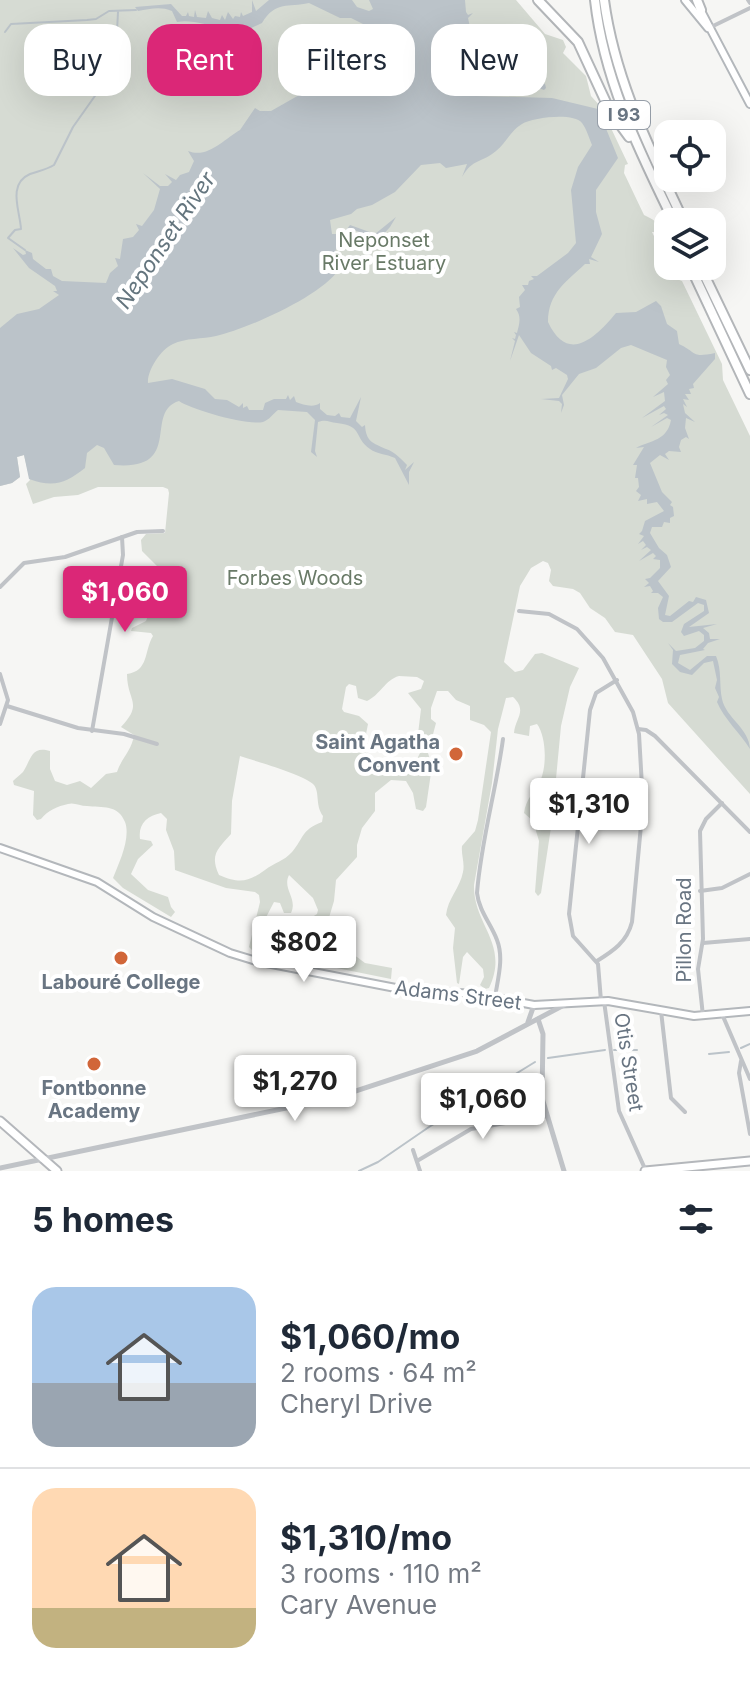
<!DOCTYPE html>
<html lang="en">
<head>
<meta charset="utf-8">
<style>
  body { margin:0; font-family:Inter,sans-serif; background:#f6f6f7; color:#1f2937; height:100vh; display:flex; flex-direction:column; font-size:30px; white-space:nowrap }
  * { box-sizing:border-box; margin:0 }
  p { font-size:26px; color:#747a83 }
  .icon { flex:none; width:44px; height:44px; fill:none; stroke:currentColor; stroke-width:2; stroke-linecap:round; stroke-linejoin:round }
  .map { position:relative; height:1171px; overflow:hidden }
  .details { display:flex; flex-direction:column; background:#fff; flex:1 }
  .details>* { flex:none }
  .top-card { position:absolute; left:24px; top:24px; width:702px; height:72px; display:flex; gap:16px }
  .buttons { position:absolute; left:654px; top:120px; display:grid; gap:16px }
  .buttons a { display:grid; place-items:center; width:72px; height:72px; border-radius:16px; background:#fff; box-shadow:0 8px 32px #0002; font-size:40px }
  .price { position:absolute; translate:-50% -68px; padding:0 18px; border-radius:8px; background:#fff; color:#222; font-size:26px; line-height:52px; filter:drop-shadow(0 2px 4px #0008) }
  .price::after { content:''; position:absolute; left:50%; top:48px; width:24px; height:18px; margin-left:-12px; background:inherit; clip-path:polygon(0 0,100% 0,50% 100%) }
  .price.current { background:#db2777; color:#fff }
  ul { padding:0; list-style:none }
  li { display:flex; align-items:center; gap:24px; height:200px; padding:0 32px }
  li+li { border-top:2px solid #e0e1e3 }
  li span { display:grid; place-items:center; flex:none; width:224px; height:160px; border-radius:24px; color:#555 }
  li>.icon { margin-inline-start:auto }
  span .icon { width:96px; height:96px; fill:#fffc; stroke-width:1 }
  li b { font-size:34px }
  h2 { display:flex; justify-content:space-between; align-items:center; height:96px; padding:0 32px; font-size:34px }
  .pill { padding:0 28px; border-radius:24px; background:#fff; box-shadow:0 8px 32px #0002; font-size:28px; line-height:72px }
  .pill.current { background:#db2777; color:#fff }
  .map>svg:first-child { display:block }
  .green { fill:#d6dbd3; fill-rule:evenodd }
  .water { fill:#bbc3c9 }
  .lines { fill:none; stroke-linecap:round; stroke-linejoin:round }
  .stream { stroke:#bbc3c9; stroke-width:2 }
  .secondary-casing { stroke:#b3b7bb; stroke-width:10 }
  .primary-casing { stroke:#b4b7bb; stroke-width:11 }
  .motorway-casing { stroke:#b3b6b9; stroke-width:12 }
  .minor { stroke:#c0c3c7; stroke-width:4 }
  .tertiary { stroke:#c0c3c7; stroke-width:5 }
  .secondary { stroke:#fff; stroke-width:6 }
  .primary { stroke:#fff; stroke-width:7 }
  .motorway { stroke:#fff; stroke-width:8 }
  .poi-dot { fill:#d16639; stroke:#fff; stroke-width:3 }
  .labels { text-anchor:middle; stroke-width:8; stroke-linejoin:round; paint-order:stroke }
  .shield { fill:#fff; stroke:#969ea8; stroke-width:2 }
  .shield-label { font-size:18px; font-weight:bold; fill:#697582 }
  .park-label { font-size:20px; fill:#697a67; stroke:#fff }
  .poi-label { font-size:20px; font-weight:bold; fill:#697582; stroke:#fff }
  .street-label { font-size:20px; fill:#697582; stroke:#fff }
  .water-label { font-size:22px; font-style:italic; fill:#64757e; stroke:#fff }
</style>
</head>
<body>
<div class="map">
<svg width="750" height="1171" viewBox="0 0 750 1171">
  <rect width="100%" height="100%" fill="#f6f6f4"/>
  <path class="green" d="M0,0H516L545,34L563,40L566,47L563,53L586,76L591,96L601,107L628,164L625,165L624,173L644,215C652,219 660,222 660,232H652L674,278L682,281L722,364L723,380L750,436V794L668,703L662,679L633,635L615,632L605,618L590,608L580,593L573,589L553,586L549,581L551,570L548,563L543,561L531,568L520,586L504,662L515,672L523,670L535,654L542,653L579,668L570,687L561,726L552,821L541,893L538,896L535,892L539,841L533,821L524,813C526,798 535,792 541,779C547,764 546,736 537,724L530,726L529,736L514,733C515,718 528,711 513,697L506,698L498,729L492,783L474,885C473,925 510,944 489,988L485,989L480,985L484,977L483,969L467,952L463,957L459,984L457,983L453,948L455,928L446,915C448,898 460,888 463,872C465,863 461,855 462,846L475,831L478,820L491,732L484,725L470,720V706L456,700L448,691H437L431,708V719L436,723L428,753L432,766L426,807L423,811L416,809L413,793L406,781L391,780L375,793V811L362,828L357,845V857L336,880L334,901L322,941L324,947L328,951H349L365,963L392,968L391,979L253,951L249,947L260,902L259,895L255,892L226,888L175,870L174,851L166,830L167,819L161,813C147,816 138,824 140,839L151,841L153,845L138,859L131,874L148,890L168,897L171,907L175,912L171,917L123,888L113,878C119,863 131,838 125,822C118,804 102,808 87,806C80,806 74,802 68,804C58,806 47,811 41,819L37,820L33,815L34,791L14,785L13,781C16,778 20,775 23,772C31,760 31,745 50,751V769L55,781L67,785L80,781L91,788L106,774L117,772C121,759 132,750 134,735L121,727C144,703 127,701 127,674C149,671 144,651 153,636L151,633L131,631L132,628L146,621L149,613L147,604L134,593L132,587C138,578 150,581 157,573V566L142,551L141,540L146,534L165,533L169,493L168,489L163,487H98L78,495L54,497L33,504L26,484L30,480L24,455L17,457L20,477L12,483L0,486ZM399,676L417,677L424,681L421,689L408,693L421,709L418,734L421,751L415,763L411,766L384,768L377,766L363,749L368,724L359,716L344,712L342,709L346,687L349,684L356,686L358,698L367,701C380,695 385,680 399,676ZM240,756C255,761 305,775 314,785C320,793 315,805 323,816L322,822C301,830 304,838 292,852C284,861 274,863 265,870C248,882 240,884 219,875C209,854 219,848 231,834L232,801ZM289,875L313,898L318,910L317,914L301,924L290,940H277L262,935L260,929L274,902L280,903L284,913H291C298,898 282,889 289,875Z"/>
  <path class="water" d="M252,0L256,11L269,0H352L357,7L369,11L373,9L369,0H465L466,12L468,15L473,13L468,18L471,32L474,34L479,32L476,38L482,37L477,48L479,71L484,73L480,78L482,83L504,86L540,83L545,84L546,88L544,90L536,87C517,94 490,89 471,84L469,87L476,96L552,98L598,109L618,158L596,190V212L602,234L591,257L599,262L589,259L590,264H585C567,281 548,293 548,322C568,365 596,337 616,313L636,312L656,301L661,306L667,324L677,331L679,344C698,353 691,358 715,353V359L693,384L694,388L689,389L691,394H685L689,400L683,399L687,407L683,404L685,413L695,422L686,418L685,428L689,439L686,437L681,440L679,447L681,452L669,451L665,454L669,460L660,455L650,463L662,492L672,502L670,505L673,507L674,516L670,518V523L664,522L662,527H652L650,533L659,548L667,555L671,567L658,581L669,596L665,615L670,616L689,601L693,602L696,597L706,600L709,613L689,627L717,624L703,628L709,633L710,639H720L708,643L703,649L705,650L680,655L678,663L690,670L707,656H716C722,670 719,685 722,699C726,718 749,728 750,749C740,733 724,719 717,702L719,697L715,688L717,680L713,661L704,663L692,675L680,672L672,664L673,650L668,643L676,651L695,648L704,641V635L699,631L684,636L681,632L684,624L704,611V605L698,603L672,622H663L659,619L658,608L663,597L658,593H651L653,591L650,586L644,587L649,583L645,579L650,578L660,568V560L653,559L656,556L653,553L639,561L651,550L647,547L641,550L646,545L643,541L638,544L644,536L639,534L642,531L645,521L664,511L657,502L647,504V499L638,501L641,495L636,491L639,487L638,478H635L637,465H633L644,447L636,448C651,440 667,441 671,420L667,418L651,427L668,415L664,413L659,415L666,409L664,406L642,418L665,401L664,392L653,397L668,384L666,380L670,375L666,367L667,360L631,345L621,348L596,368L579,374L562,395L564,405L561,413L562,404L559,401L541,399L559,398L568,379L567,375L556,368L552,370L551,366L531,353L519,335L510,361L515,341L512,338L515,339L516,335L514,332L517,333C519,325 522,317 516,309L520,307L519,297L525,290L522,285H528L529,281L534,279L531,276H537L568,253L576,243L571,190L578,167L592,145C590,140 586,128 582,123C573,112 532,118 522,124C511,130 506,143 496,151C482,163 473,158 462,177L467,164L446,168L440,163L421,165L395,192L372,205L357,209L351,214L330,220L332,234H343L350,225L375,234L396,217L390,227L372,247L373,237L354,230L351,232L355,242L354,251L353,244L339,242L334,254L339,269C322,296 247,329 216,336C203,339 185,338 173,344C160,350 147,371 148,383L172,379L205,389L215,399L227,400L239,407L243,403V408L247,406L249,410H263L265,403L274,399H286L288,395L290,400L294,396L296,402C303,405 314,408 320,403V409L327,415L335,416L339,413L341,417L350,418L361,397L356,421L362,427L365,425C366,442 373,443 386,449C395,452 402,460 407,465L405,470L414,462L409,472V485L395,458C386,454 377,454 370,449C353,437 364,426 337,423C329,422 326,419 318,422L315,451L317,457L311,452L315,420L307,412L278,410C273,414 269,420 263,422C247,426 190,409 179,401C143,412 185,471 114,465L104,448L97,445L87,453L85,468C66,483 54,488 29,479L24,455L17,457L20,477L12,483L0,486V328L17,314L39,309L59,295L53,291H57L55,286L29,268L13,248L23,255L26,254L25,250L32,253L33,259L46,269H51L53,276L62,281L106,283L110,273L118,266L115,258L120,259L123,239L133,237L139,230L136,224L142,226L154,210L160,189L143,173L160,186H168L172,182L165,174L176,180L180,175L189,172L194,161L188,151C208,159 224,139 240,130L255,108L260,111H271L301,94L347,74L357,65L371,47L372,35L367,26L351,18H340L309,3C288,8 276,0 262,23L243,32L242,28C234,25 230,27 222,27C207,26 192,19 177,22L172,11C160,6 150,9 138,11L135,7L171,4L182,16H186L188,12L189,16L194,17L195,10L197,17L206,18L208,11L212,18L220,20L222,15L225,20L228,12L233,19L235,16L240,17L241,12L243,16L252,12Z"/>
  <g class="lines">
    <g class="stream">
      <polyline points="5,32 11,24 87,20 96,19 109,11 136,10"/>
      <path d="M25,250L8,238L15,230L21,229C20,211 7,184 30,174C38,171 46,170 54,165L73,127L109,76L116,50L118,12"/>
      <polyline points="741,1048 750,1044"/>
      <polyline points="614,1050 637,1050"/>
      <polyline points="709,1054 729,1052"/>
      <polyline points="548,1058 605,1050"/>
      <polyline points="359,1171 378,1162 429,1127 535,1062"/>
    </g>
    <defs>
      <g id="secondary">
        <polyline points="685,0 708,28"/>
        <polyline points="700,9 750,104"/>
        <polyline points="0,848 97,882 153,917 230,953 256,961 406,990 476,994 534,1005 608,1001 694,1016 750,1011"/>
      </g>
      <g id="primary">
        <polyline points="0,1121 57,1171"/>
        <polyline points="645,1171 750,1161"/>
      </g>
      <g id="motorway">
        <polyline points="538,0 578,42 610,111 629,137"/>
        <path d="M595,0C604,81 639,150 674,222"/>
        <path d="M604,0C615,81 650,149 684,222"/>
        <polyline points="697,0 701,10"/>
        <polyline points="690,266 750,394"/>
        <polyline points="700,266 750,370"/>
      </g>
    </defs>
    <use href="#secondary" class="secondary-casing"/>
    <use href="#primary" class="primary-casing"/>
    <use href="#motorway" class="motorway-casing"/>
    <g class="minor">
      <polyline points="748,0 750,3"/>
      <polyline points="711,27 750,8"/>
      <polyline points="0,587 24,563 65,557 137,532 163,531"/>
      <path d="M519,611L549,614L577,629L603,658L633,712L639,734L643,804L632,922C627,942 613,951 597,961"/>
      <polyline points="0,674 8,700 0,724"/>
      <polyline points="7,706 78,728 124,734 157,744"/>
      <polyline points="638,729 646,730 655,736 750,832"/>
      <polyline points="92,731 123,555 122,537"/>
      <polyline points="700,891 722,888 750,874"/>
      <polyline points="703,943 750,939"/>
      <path d="M495,997C498,978 504,958 497,940C491,924 479,911 477,893C481,841 496,791 503,739"/>
      <polyline points="601,1001 598,964 573,936 569,914 590,710 596,693 617,680"/>
      <polyline points="604,1001 619,1111 646,1171"/>
      <polyline points="661,1011 671,1098 685,1112"/>
      <polyline points="722,1014 750,1079"/>
      <polyline points="703,1016 698,969 703,939 700,831 706,819 722,803"/>
      <polyline points="741,1061 739,1073 750,1134"/>
      <polyline points="413,1150 420,1171"/>
      <polyline points="417,1161 471,1129 547,1116"/>
    </g>
    <g class="tertiary">
      <polyline points="538,1019 543,1034 542,1098 564,1171"/>
      <polyline points="528,1022 534,1005"/>
      <polyline points="0,1168 334,1098 477,1051 564,1005"/>
    </g>
    <use href="#secondary" class="secondary"/>
    <use href="#primary" class="primary"/>
    <use href="#motorway" class="motorway"/>
  </g>
  <g class="poi-dot">
    <circle cx="456" cy="754" r="8"/>
    <circle cx="121" cy="958" r="8"/>
    <circle cx="94" cy="1064" r="8"/>
  </g>
  <g class="labels">
    <rect class="shield" x="598" y="101" width="52" height="28" rx="6"/>
    <g class="shield-label">
      <text x="624" y="121">I 93</text>
    </g>
    <g class="park-label">
      <text x="384" y="247">Neponset<tspan x="384" dy="23">River Estuary</tspan></text>
      <text x="295" y="585">Forbes Woods</text>
    </g>
    <g class="poi-label">
      <text x="440" y="749" text-anchor="end">Saint Agatha<tspan x="440" dy="23">Convent</tspan></text>
      <text x="121" y="989">Labouré College</text>
      <text x="94" y="1095">Fontbonne<tspan x="94" dy="23">Academy</tspan></text>
    </g>
    <g class="street-label">
      <text transform="translate(684 930) rotate(-90)" y="7">Pillon Road</text>
      <text transform="translate(458 995) rotate(7)" y="7">Adams Street</text>
      <text transform="translate(629 1062) rotate(81)" y="7">Otis Street</text>
    </g>
    <g class="water-label">
      <text transform="translate(165 240) rotate(-56)" y="8">Neponset River</text>
    </g>
  </g>
</svg>
<div class="buttons">
<a><svg class="icon" aria-label="locate" viewBox="0 0 24 24"><circle cx="12" cy="12" r="6"/><path d="M12 2v4M12 18v4M2 12h4M18 12h4"/></svg></a>
<a><svg class="icon" aria-label="layers" viewBox="0 0 24 24"><path d="M12 4l9 5-9 5-9-5zM3 14l9 5 9-5"/></svg></a>
</div>
<b class="price current" style="left:125px;top:634px">$1,060</b>
<b class="price" style="left:589px;top:846px">$1,310</b>
<b class="price" style="left:304px;top:984px">$802</b>
<b class="price" style="left:295px;top:1123px">$1,270</b>
<b class="price" style="left:483px;top:1141px">$1,060</b>
<div class="top-card">
<a class="pill">Buy</a>
<a class="pill current">Rent</a>
<a class="pill">Filters</a>
<a class="pill">New</a>
</div>
</div>
<section class="details">
<h2>5 homes<svg class="icon" aria-label="filters" viewBox="0 0 24 24"><path d="M4 7h16M4 17h16"/><circle cx="9" cy="7" r="2"/><circle cx="15" cy="17" r="2"/></svg></h2>
<ul>
<li><span style="background:linear-gradient(#a9c7e8 60%,#9aa5b1 0)"><svg class="icon" aria-label="home" viewBox="0 0 24 24"><path d="M3 11l9-7 9 7M6 9v11h12V9"/></svg></span><div><b>$1,060/mo</b><p>2 rooms · 64 m²</p><p>Cheryl Drive</p></div></li>
<li><span style="background:linear-gradient(#ffd9b3 75%,#c2b280 0)"><svg class="icon" aria-label="home" viewBox="0 0 24 24"><path d="M3 11l9-7 9 7M6 9v11h12V9"/></svg></span><div><b>$1,310/mo</b><p>3 rooms · 110 m²</p><p>Cary Avenue</p></div></li>
</ul>
</section>
</body>
</html>
